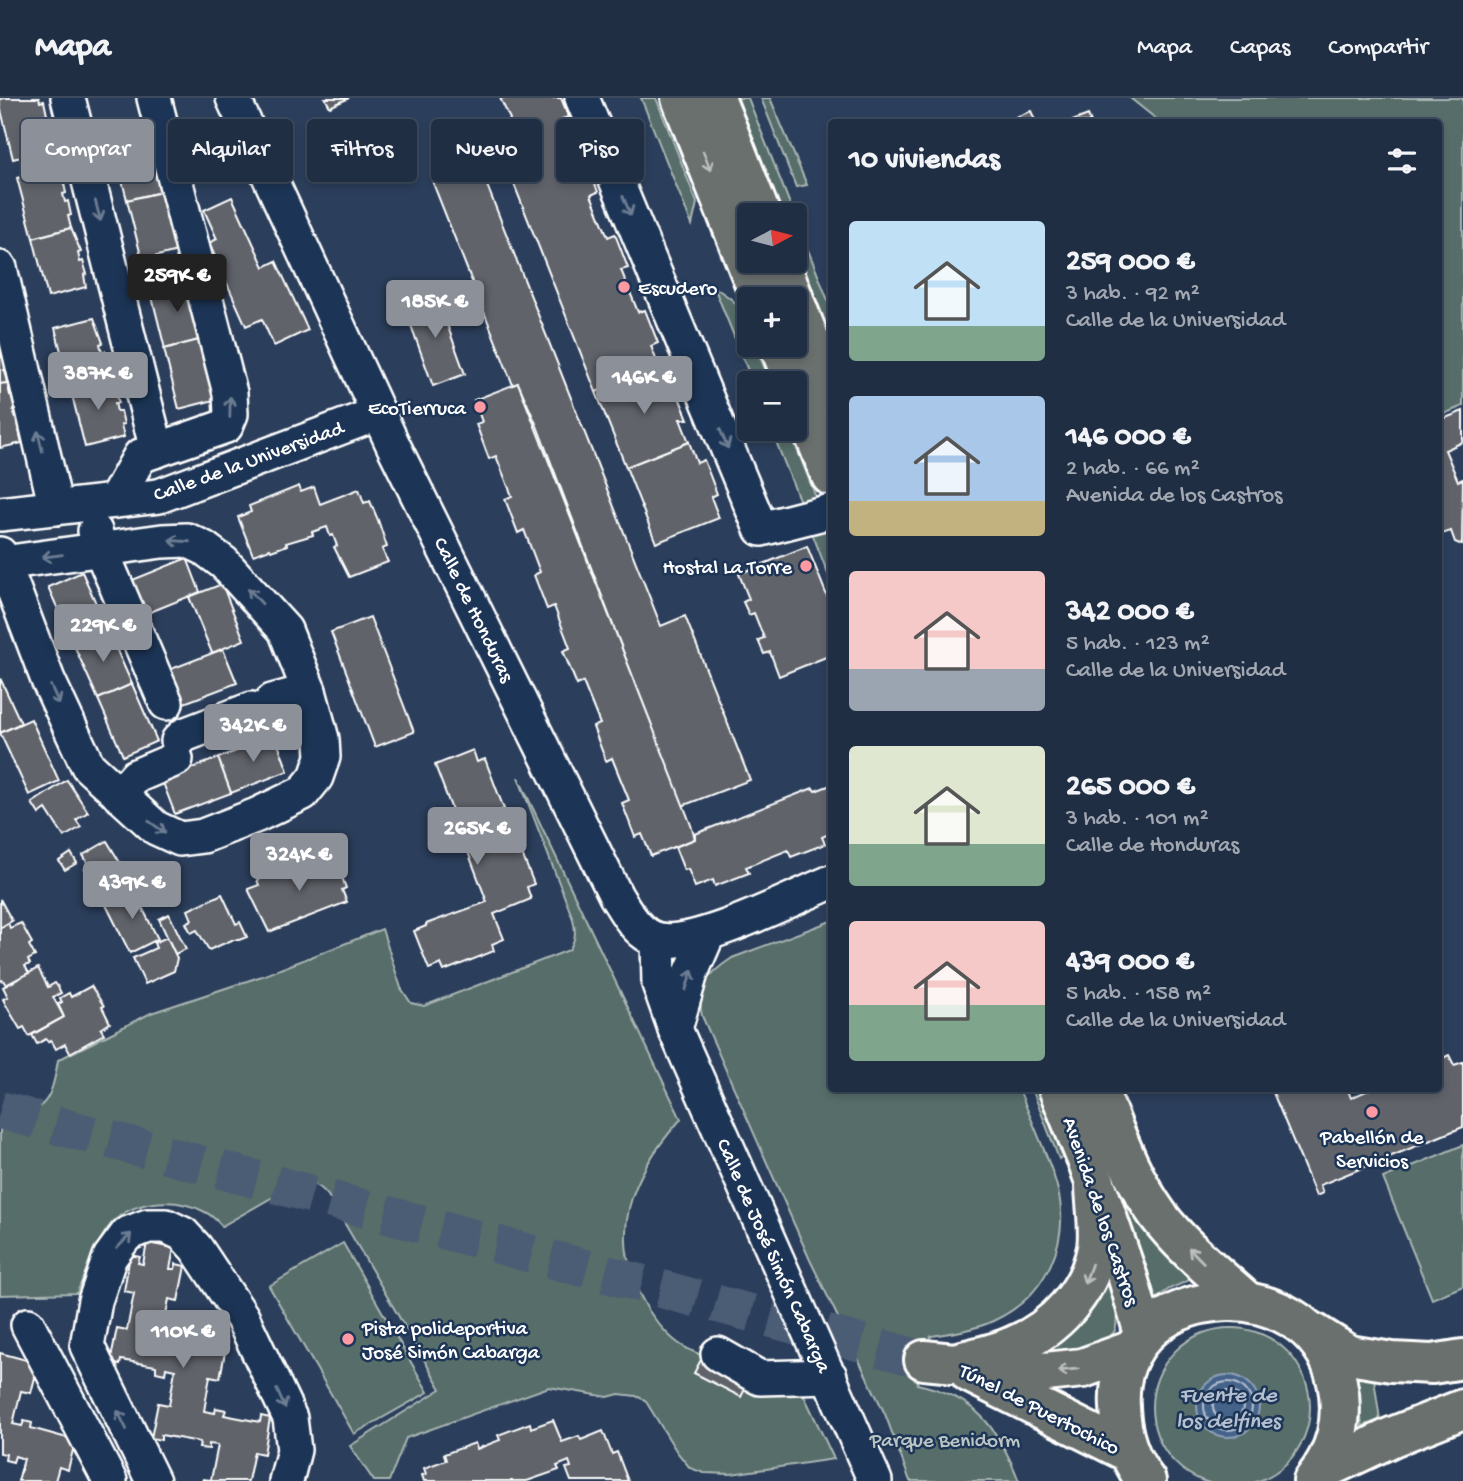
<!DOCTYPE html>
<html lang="es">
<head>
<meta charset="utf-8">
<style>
  body { margin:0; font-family:"Gochi Hand",sans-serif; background:#2d3a4f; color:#f1f3f6; height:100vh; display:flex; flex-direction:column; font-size:26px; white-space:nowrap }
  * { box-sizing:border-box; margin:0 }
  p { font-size:23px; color:#a2a8b2 }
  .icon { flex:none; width:38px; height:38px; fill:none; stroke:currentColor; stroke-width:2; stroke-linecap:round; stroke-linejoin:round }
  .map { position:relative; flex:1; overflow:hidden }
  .details { position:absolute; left:828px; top:21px; width:614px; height:973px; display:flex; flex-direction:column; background:#202e44; border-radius:7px; box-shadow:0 4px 10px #0003,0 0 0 2px #3d4a5d }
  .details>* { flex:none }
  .banner { position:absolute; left:21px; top:21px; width:665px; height:63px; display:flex; gap:14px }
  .needle { width:46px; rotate:83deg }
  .buttons { position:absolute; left:737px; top:105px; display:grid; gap:14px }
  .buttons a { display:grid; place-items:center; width:70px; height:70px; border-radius:7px; background:#202e44; box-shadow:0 4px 10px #0003,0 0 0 2px #3d4a5d; font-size:35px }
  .price { position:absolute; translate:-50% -60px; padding:0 16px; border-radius:7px; background:#8c9099; color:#fff; font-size:23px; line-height:46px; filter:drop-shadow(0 2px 4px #0008) }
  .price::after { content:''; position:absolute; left:50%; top:42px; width:21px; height:16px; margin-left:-10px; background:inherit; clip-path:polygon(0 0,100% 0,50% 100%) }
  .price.current { background:#222; color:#fff }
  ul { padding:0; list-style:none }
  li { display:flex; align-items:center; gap:21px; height:175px; padding:0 21px }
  li span { display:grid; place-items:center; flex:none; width:196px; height:140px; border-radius:7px; color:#555 }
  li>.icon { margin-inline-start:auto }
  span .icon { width:84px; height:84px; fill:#fffc; stroke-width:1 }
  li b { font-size:30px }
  h2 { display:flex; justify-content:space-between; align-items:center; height:84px; padding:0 21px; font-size:30px }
  .chip { padding:0 24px; border-radius:7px; background:#202e44; box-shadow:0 4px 10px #0003,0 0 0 2px #3d4a5d; font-size:24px; line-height:63px }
  .chip.current { background:#8c9099; color:#fff }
  header { display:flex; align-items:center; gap:42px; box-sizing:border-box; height:98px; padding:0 35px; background:#202e44; border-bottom:2px solid #3d4a5d }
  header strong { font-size:33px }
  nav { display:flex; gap:38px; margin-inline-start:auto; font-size:24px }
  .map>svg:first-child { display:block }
  .green { fill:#566d69; stroke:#aab6b4; stroke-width:2 }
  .water { fill:#45648a; stroke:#8fa2b9; stroke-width:2 }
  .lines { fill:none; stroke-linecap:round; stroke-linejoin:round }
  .shore { stroke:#b5c1d0; stroke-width:2 }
  .building { fill:#61636b; stroke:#fff; stroke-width:2 }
  .major-tunnel { stroke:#4b5b74; stroke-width:38; stroke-dasharray:38 19; stroke-linecap:butt }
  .minor-casing { stroke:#fff; stroke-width:38 }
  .major-casing { stroke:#fff; stroke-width:44 }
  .minor { stroke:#1d3557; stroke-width:33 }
  .major { stroke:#6b706d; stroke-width:38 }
  .oneway { stroke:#bcbfbd }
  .oneway2 { stroke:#6c7c92 }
  .poi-dot { fill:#ff9aa2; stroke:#1d3557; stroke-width:2.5 }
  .labels { text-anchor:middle; stroke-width:5; stroke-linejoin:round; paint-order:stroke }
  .poi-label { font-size:21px; fill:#fff; stroke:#1d3557; text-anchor:start }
  .street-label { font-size:21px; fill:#fff; stroke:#1d3557 }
  .park-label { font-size:21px; fill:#bbc5c3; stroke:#1d3557 }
  .water-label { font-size:23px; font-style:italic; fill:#b5c1d0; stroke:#1d3557 }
</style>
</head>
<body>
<header>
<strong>Mapa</strong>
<nav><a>Mapa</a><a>Capas</a><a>Compartir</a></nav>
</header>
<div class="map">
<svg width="1463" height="1383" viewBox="0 0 1463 1383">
  <rect width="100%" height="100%" fill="#2b3e5b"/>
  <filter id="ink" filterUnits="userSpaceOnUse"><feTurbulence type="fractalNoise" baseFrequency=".0143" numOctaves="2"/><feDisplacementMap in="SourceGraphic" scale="14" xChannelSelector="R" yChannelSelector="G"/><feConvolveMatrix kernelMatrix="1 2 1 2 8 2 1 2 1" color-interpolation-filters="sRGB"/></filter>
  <g filter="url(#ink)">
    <g class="green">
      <polygon points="641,0 656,0 697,105 692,127"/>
      <polygon points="731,0 748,0 831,210 831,254 795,160 794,117 778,117"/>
      <polygon points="761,0 770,0 807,87 796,89"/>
      <polygon points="1130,0 1463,0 1463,308 1439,318 1438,24 1160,24"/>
      <path d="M714,189C741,207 749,213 749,247H755L771,285H753Z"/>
      <polygon points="771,331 789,331 817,402 802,409"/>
      <polygon points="826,425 831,439 831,484 811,432"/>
      <path d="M518,679L681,1021C630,1078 605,1138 647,1210C657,1225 671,1243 688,1251C718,1267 758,1270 792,1272L834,1361L731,1376L704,1375L690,1370L677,1354L645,1302L636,1298L619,1296L608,1299L549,1289L406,1340L389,1383H374L350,1348L441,1291L331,1102C322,1087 311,1083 294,1087L222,1128C217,1123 212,1117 205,1114C174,1098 129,1101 107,1131C94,1149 86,1174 77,1195L0,1197V1021C44,1015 51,1006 58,962L151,915L265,877L382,831L401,890L411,905L424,908L569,852C576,841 576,834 573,821Z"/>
      <path d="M831,823V990L1019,991C1031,1022 1046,1053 1056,1085C1073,1142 1046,1199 993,1223C974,1232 951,1235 931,1238L917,1286C975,1298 998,1329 1019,1383H910L885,1316L810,1162L702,918C696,888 708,876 732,860Z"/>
      <polygon points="1032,991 1040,991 1066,1058 1059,1061"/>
      <polygon points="1463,1047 1463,1188 1432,1201 1383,1080"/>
      <polygon points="1114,1070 1168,1157 1192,1181 1169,1191 1153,1203 1143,1162 1108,1073"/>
      <polygon points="343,1145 428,1294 354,1336 269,1188"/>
      <path d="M1105,1159C1109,1173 1122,1223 1114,1234C1103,1250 1068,1256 1049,1261L1046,1245Z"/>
      <circle cx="1231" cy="1309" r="79"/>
      <polygon points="1357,1279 1374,1281 1380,1322 1362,1328"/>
    </g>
    <circle class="water" cx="1228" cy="1308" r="31"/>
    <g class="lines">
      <g class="shore">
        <circle cx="1228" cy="1308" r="24"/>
        <circle cx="1228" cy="1308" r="15"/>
      </g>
    </g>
    <g class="building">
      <polygon points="5,0 39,0 40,4 44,3 47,17 44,18 46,26 49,25 52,39 49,40 52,51 13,61 0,8 0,1"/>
      <polygon points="325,0 349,0 330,9"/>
      <polygon points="500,0 561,0 569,19 562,21 578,64 585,61 589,70 598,94 591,97 608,139 615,136 628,170 621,172 638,214 645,212 658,245 651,248 659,269 596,294 499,48 510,21"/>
      <polygon points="1031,13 1036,24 1003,24"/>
      <polygon points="1088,17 1091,24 1070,24"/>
      <polygon points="151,33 166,93 127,102 112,43"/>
      <polygon points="479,67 661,528 685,518 750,682 682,708 537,328 518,285 513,287 433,85"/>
      <polygon points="56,70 59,82 63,81 66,95 63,96 65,104 68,103 71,117 68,118 71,130 33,140 17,80"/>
      <polygon points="166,93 181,152 142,162 127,102"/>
      <polygon points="232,99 264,169 276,163 308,232 274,248 262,221 246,228 209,145 217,141 204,112"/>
      <polygon points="71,130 81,154 78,155 80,164 83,163 87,176 84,177 86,189 48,199 33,140"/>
      <polygon points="189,182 203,241 165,251 150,191"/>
      <polygon points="436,196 465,276 433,288 404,208"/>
      <polygon points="94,220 103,245 100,246 102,254 105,253 109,267 106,268 109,280 70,289 55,230"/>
      <polygon points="203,241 218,301 179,311 164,251"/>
      <polygon points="0,255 1,259 4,257 7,271 4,272 7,285 0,286"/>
      <polygon points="659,269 668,291 674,287 688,321 680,321 689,344 626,369 596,294"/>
      <polygon points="109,280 112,291 115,291 119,305 115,305 117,313 121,313 124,326 121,327 124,339 85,349 70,289"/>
      <polygon points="7,285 10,297 14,296 17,310 13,311 15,319 19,318 22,332 19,333 22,345 0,350 0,286"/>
      <polygon points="518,285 691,727 695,741 651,758 642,736 635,739 622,705 629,702 612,660 606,663 593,629 600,626 583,584 577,587 563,553 570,550 554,508 547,511 534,477 540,474 524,432 518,435 505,401 512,398 496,358 489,361 476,326 482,324 474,302"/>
      <polygon points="1463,313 1463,344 1445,352 1458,383 1463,381 1462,447 1455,444 1451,433 1438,437 1438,323"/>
      <polygon points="689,344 697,365 704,362 717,396 711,399 719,420 656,445 626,369"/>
      <polygon points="299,388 301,394 314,389 320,406 359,391 364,405 370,403 378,422 387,449 382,451 388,464 349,479 334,449 337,448 333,437 330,438 327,429 312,434 313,437 286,445 287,447 282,449 271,453 270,451 253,457 238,419 251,414 249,408"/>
      <polygon points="807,448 831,508 831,557 779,578 770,554 764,556 758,542 764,540 754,515 749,517 743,504 749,501 739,476"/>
      <polygon points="187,460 200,494 143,517 130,483"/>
      <polygon points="82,474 107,530 73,545 48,489"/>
      <polygon points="222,486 244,542 212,555 189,499"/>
      <polygon points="370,519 414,634 375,649 331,534"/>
      <polygon points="107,530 132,586 98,601 73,545"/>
      <polygon points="223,551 237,585 179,607 166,573"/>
      <polygon points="0,580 21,625 0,635"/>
      <polygon points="132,586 157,643 123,658 98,601"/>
      <polygon points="31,621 59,683 29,697 0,635"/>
      <polygon points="275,638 288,673 231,695 218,660"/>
      <polygon points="473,652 477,664 485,661 504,711 497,714 507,739 514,736 534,786 527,789 531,801 494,816 504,841 492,846 494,853 444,873 441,866 429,871 414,833 426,828 426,826 487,804 435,667"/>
      <polygon points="218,660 231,695 175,716 162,682"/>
      <polygon points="67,682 88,714 76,722 81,729 64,739 46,711 39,716 32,705"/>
      <polygon points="831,687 831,735 822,739 825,746 791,759 788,752 746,769 749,775 715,788 713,782 695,789 688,771 684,772 675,749 695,741 695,736 813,690 815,693"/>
      <polygon points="107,743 133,786 108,799 97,781 93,784 85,771 90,769 83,757"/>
      <polygon points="71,755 77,765 65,772 59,763"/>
      <polygon points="321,758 323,762 334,758 346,790 342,792 347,804 269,834 248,791 259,787 257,782 285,771 287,776 296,773 294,768"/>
      <polygon points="133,791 158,841 130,855 105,805"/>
      <polygon points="222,796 236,826 240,824 247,839 239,842 232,842 209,852 197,832 191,835 186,825 192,822 188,812"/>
      <polygon points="0,801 12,823 0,830"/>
      <polygon points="169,816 186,851 175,856 159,821"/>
      <polygon points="8,825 10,830 21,825 32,845 29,847 35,858 28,862 30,866 25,868 29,875 6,887 3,882 0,883 0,830"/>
      <polygon points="167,839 177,860 174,873 145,886 133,860 156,850 154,845"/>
      <polygon points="38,870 48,889 55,885 58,889 61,895 53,899 64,919 29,938 24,929 20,931 6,907 3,901 8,899 3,889"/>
      <polygon points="91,888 104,908 102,909 110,925 101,931 104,936 70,955 65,946 56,951 51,942 48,944 46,941 37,946 32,937 64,919 58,906 62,904 60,900 69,895 71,899"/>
      <polygon points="1438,956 1441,961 1449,957 1454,967 1463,964 1463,1029 1320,1087 1323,1095 1316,1098 1271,990 1347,990 1351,1000 1373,990 1438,990"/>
      <polygon points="147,1145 174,1150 170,1171 175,1171 176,1166 185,1168 178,1203 169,1201 162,1237 172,1239 173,1234 182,1235 181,1241 217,1247 218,1242 227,1244 220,1280 210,1278 204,1313 215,1315 216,1310 226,1312 224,1317 260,1324 261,1318 270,1320 264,1356 254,1354 248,1383 202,1383 203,1381 211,1382 218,1347 209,1346 209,1351 199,1350 200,1344 161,1337 161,1342 151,1340 158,1305 169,1307 175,1272 166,1270 165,1276 156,1274 156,1268 121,1262 120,1267 110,1265 117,1230 127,1232 134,1195 124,1193 130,1157 140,1159 138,1165 143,1166"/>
      <polygon points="0,1255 30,1263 40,1260 31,1295 21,1293 13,1326 22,1328 24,1323 32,1325 31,1330 67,1340 69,1334 77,1336 68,1372 59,1369 55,1383 18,1383 24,1361 15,1358 13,1364 5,1362 6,1356 0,1355"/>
      <polygon points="703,1258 749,1283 741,1299 694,1275"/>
      <polygon points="553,1322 562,1344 579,1338 581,1342 603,1333 612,1356 617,1354 628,1383 571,1383 566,1370 571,1369 569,1363 557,1368 559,1372 527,1383 424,1383 422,1377 426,1376 424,1370 446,1362 444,1356 475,1345 477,1351 500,1342 498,1337 530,1325 531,1330"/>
    </g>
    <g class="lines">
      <polyline class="major-tunnel" points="0,1012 924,1262"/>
      <defs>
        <g id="minor">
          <polyline points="68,0 157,352"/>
          <path d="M233,0L394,349L616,798C626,814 639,839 660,842C697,849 793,800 831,784"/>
          <polyline points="582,0 761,431 831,413"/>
          <polyline points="0,170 56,410"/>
          <polyline points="115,403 140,358 226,328 231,316 230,295 154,0"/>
          <polyline points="0,416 159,398 379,315"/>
          <polyline points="95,433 101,452 166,605"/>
          <polyline points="0,456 48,582 88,668 156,730 180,741 203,738 257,717 303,695 316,679 323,659 322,641 309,593 285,532 224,465 204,450 187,442 162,443 3,465"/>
          <polyline points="272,603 309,593"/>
          <polyline points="178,643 184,637 252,611"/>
          <polyline points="119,697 136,678 176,661"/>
          <polyline points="658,842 659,886 675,931 875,1383"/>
          <polyline points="675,931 691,875 708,836"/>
          <polyline points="28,1227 110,1383"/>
          <polyline points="718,1256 760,1280 830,1278"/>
          <polyline points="153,1383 87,1248 95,1203 110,1159 127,1136 148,1128 166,1128 183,1136 196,1150 242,1219 290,1320 294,1352 286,1383"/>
        </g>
        <g id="major">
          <polyline points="681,0 761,201"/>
          <polyline points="715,0 761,117"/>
          <polyline points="779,163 794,201"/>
          <polyline points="794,202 831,296"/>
          <polyline points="779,247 794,285"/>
          <polyline points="794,286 831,378"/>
          <polyline points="1058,990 1089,1067 1128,1180 1144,1236"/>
          <path d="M1097,990C1115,1034 1130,1078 1158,1117C1181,1148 1217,1177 1246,1203"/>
          <polyline points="1314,1235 1349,1257 1392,1264 1432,1266 1463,1261"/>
          <polyline points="924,1262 1046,1274 1083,1270 1133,1252"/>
          <path d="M951,1266C971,1260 994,1257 1013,1248C1055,1231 1089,1194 1097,1150C1100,1130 1095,1105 1095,1085"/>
          <polyline points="970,1275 1128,1354"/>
          <polyline points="1322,1372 1392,1339 1463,1311"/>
          <path d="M1146,1383C1129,1361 1121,1337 1120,1309C1112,1182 1310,1164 1337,1284C1345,1320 1336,1355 1313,1383"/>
        </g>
      </defs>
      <use href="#minor" class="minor-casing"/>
      <use href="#major" class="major-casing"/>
      <use href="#minor" class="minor"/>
      <use href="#major" class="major"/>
    </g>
    <defs><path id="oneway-shaft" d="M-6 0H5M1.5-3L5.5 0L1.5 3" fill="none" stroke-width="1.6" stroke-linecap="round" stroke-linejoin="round" transform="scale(1.75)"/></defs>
    <g class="oneway">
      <use href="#oneway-shaft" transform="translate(707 63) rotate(68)"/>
      <use href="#oneway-shaft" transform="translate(1196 1157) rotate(-134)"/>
      <use href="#oneway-shaft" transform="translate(1088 1176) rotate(110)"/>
      <use href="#oneway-shaft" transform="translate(1068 1272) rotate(174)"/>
    </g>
    <g class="oneway2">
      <use href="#oneway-shaft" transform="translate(627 108) rotate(67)"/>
      <use href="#oneway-shaft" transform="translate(98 113) rotate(75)"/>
      <use href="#oneway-shaft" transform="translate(230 309) rotate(-89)"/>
      <use href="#oneway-shaft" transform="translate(724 341) rotate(67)"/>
      <use href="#oneway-shaft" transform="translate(40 343) rotate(-103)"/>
      <use href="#oneway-shaft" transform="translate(179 443) rotate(-176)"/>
      <use href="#oneway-shaft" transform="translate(52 458) rotate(172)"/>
      <use href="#oneway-shaft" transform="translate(255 498) rotate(-132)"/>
      <use href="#oneway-shaft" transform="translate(55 597) rotate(65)"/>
      <use href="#oneway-shaft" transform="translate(157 729) rotate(35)"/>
      <use href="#oneway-shaft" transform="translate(689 882) rotate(-72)"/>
      <use href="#oneway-shaft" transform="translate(124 1143) rotate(-46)"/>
      <use href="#oneway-shaft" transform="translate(281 1301) rotate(66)"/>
      <use href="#oneway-shaft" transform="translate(122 1322) rotate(-116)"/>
    </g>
  </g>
  <g class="poi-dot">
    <circle cx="624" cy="189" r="7"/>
    <circle cx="480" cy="309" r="7"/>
    <circle cx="806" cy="468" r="7"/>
    <circle cx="1372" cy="1014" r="7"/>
    <circle cx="348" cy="1241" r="7"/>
  </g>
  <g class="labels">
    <g class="poi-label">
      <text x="638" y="196">Escudero</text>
      <text x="466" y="316" text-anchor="end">EcoTierruca</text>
      <text x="792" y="475" text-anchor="end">Hostal La Torre</text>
      <text x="1372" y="1045" text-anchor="middle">Pabellón de<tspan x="1372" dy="24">Servicios</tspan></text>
      <text x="362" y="1236">Pista polideportiva<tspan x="362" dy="24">José Simón Cabarga</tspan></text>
    </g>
    <g class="street-label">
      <text transform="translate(248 362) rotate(-20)" y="7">Calle de la Universidad</text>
      <text transform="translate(475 511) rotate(64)" y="7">Calle de Honduras</text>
      <text transform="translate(1102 1113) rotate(71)" y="7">Avenida de los Castros</text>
      <text transform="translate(775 1157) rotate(66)" y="7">Calle de José Simón Cabarga</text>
      <text transform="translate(1040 1310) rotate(27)" y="7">Túnel de Puertochico</text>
    </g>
    <g class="park-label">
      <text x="945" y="1348">Parque Benidorm</text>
    </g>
    <g class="water-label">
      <text x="1228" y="1303">Fuente de<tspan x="1228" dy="26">los delfines</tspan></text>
    </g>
  </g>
</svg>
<div class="buttons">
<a><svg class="needle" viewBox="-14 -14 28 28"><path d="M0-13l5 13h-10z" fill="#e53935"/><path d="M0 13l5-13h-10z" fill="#a2a8b2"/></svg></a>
<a>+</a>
<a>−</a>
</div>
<b class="price current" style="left:177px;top:216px">259K €</b>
<b class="price" style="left:435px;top:242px">185K €</b>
<b class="price" style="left:98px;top:314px">387K €</b>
<b class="price" style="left:644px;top:318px">146K €</b>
<b class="price" style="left:103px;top:566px">229K €</b>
<b class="price" style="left:253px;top:666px">342K €</b>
<b class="price" style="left:477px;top:769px">265K €</b>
<b class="price" style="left:299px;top:795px">324K €</b>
<b class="price" style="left:132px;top:823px">439K €</b>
<b class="price" style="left:183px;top:1272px">110K €</b>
<div class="banner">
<a class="chip current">Comprar</a>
<a class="chip">Alquilar</a>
<a class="chip">Filtros</a>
<a class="chip">Nuevo</a>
<a class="chip">Piso</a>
</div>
<section class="details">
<h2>10 viviendas<svg class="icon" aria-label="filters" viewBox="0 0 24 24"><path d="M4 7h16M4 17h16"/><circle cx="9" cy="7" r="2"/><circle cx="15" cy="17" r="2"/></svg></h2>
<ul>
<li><span style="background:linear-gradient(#bfe0f5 75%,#7fa58c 0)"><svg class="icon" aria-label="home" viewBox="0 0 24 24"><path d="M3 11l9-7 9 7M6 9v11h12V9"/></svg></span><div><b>259 000 €</b><p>3 hab. · 92 m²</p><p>Calle de la Universidad</p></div></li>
<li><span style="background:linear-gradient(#a9c7e8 75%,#c2b280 0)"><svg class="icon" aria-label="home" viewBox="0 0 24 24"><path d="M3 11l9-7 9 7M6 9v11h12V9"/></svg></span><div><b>146 000 €</b><p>2 hab. · 66 m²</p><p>Avenida de los Castros</p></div></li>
<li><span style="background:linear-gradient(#f6c9c9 70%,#9aa5b1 0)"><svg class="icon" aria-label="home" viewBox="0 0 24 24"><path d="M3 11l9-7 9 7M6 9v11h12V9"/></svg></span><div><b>342 000 €</b><p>5 hab. · 123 m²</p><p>Calle de la Universidad</p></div></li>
<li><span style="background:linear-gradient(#dfe7d0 70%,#7fa58c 0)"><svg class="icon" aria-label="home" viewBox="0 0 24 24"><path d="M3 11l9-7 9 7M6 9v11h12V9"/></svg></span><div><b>265 000 €</b><p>3 hab. · 101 m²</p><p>Calle de Honduras</p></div></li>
<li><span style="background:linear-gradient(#f6c9c9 60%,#7fa58c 0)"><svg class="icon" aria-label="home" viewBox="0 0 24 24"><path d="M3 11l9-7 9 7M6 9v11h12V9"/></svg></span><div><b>439 000 €</b><p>5 hab. · 158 m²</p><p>Calle de la Universidad</p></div></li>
</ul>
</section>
</div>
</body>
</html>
